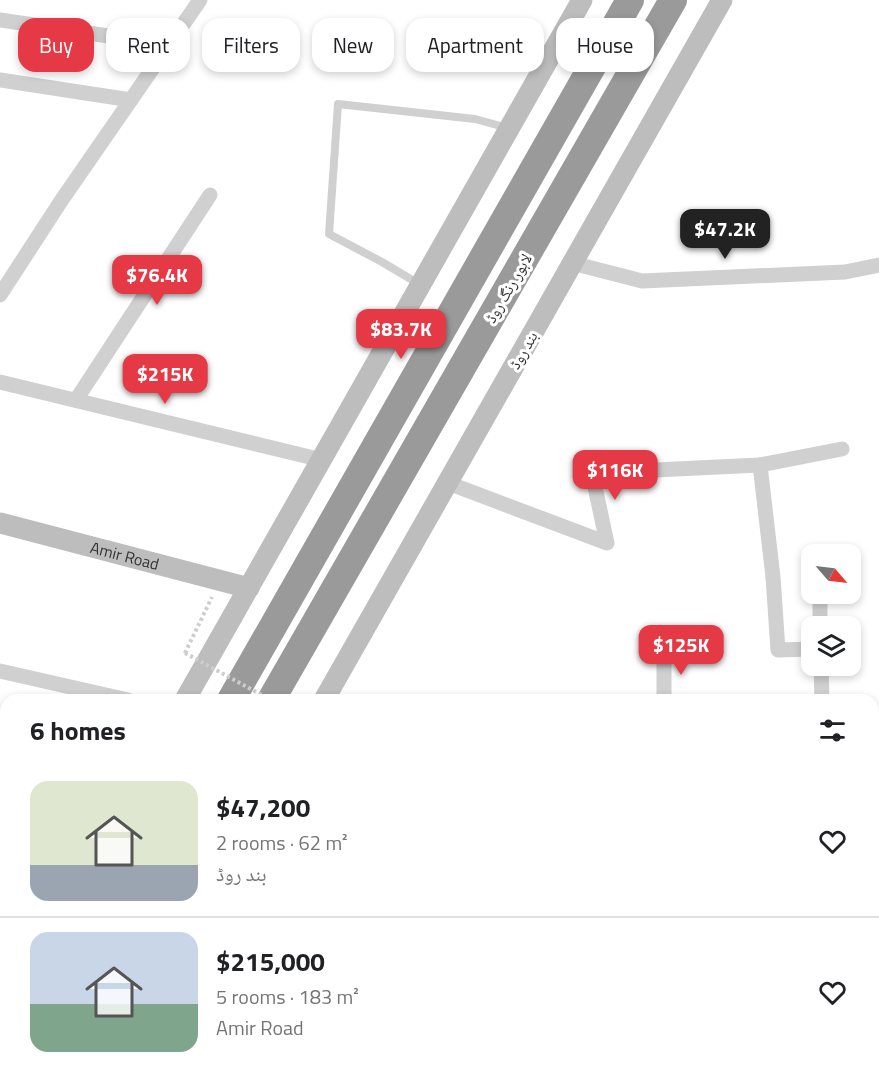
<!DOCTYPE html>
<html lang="en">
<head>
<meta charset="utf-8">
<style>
  body { margin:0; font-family:"Titillium Web","Noto Naskh Arabic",sans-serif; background:#f2f2f2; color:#202124; height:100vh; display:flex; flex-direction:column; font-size:22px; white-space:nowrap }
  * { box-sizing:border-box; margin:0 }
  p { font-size:20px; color:#757577 }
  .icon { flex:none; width:33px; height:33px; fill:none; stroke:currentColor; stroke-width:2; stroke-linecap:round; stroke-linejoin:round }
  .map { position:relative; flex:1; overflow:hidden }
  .details { position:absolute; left:0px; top:694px; width:879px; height:386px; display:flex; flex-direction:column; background:#fff; border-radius:18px 18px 0 0; box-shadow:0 3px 9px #0003 }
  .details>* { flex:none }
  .banner { position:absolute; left:18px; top:18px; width:843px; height:54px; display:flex; gap:12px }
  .needle { width:39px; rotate:118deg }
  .controls { position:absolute; left:801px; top:544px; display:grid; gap:12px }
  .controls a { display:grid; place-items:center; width:60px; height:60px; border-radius:12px; background:#fff; box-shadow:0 3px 9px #0003; font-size:30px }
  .price { position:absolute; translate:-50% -51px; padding:0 14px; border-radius:12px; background:#e63946; color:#fff; font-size:20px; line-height:39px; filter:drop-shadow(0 2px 3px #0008) }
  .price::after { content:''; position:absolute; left:50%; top:36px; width:18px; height:14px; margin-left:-9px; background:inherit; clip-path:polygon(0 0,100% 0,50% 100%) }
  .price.current { background:#222; color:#fff }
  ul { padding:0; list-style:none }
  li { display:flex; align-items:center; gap:18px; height:150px; padding:0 30px }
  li+li { border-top:2px solid #e0e0e0 }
  li span { display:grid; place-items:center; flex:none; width:168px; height:120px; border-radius:18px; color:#555 }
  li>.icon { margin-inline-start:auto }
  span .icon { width:72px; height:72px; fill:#fffc; stroke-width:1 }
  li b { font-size:26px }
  h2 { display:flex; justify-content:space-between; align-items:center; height:72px; padding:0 30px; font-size:26px }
  .pill { padding:0 21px; border-radius:18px; background:#fff; box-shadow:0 3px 9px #0003; font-size:21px; line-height:54px }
  .pill.current { background:#e63946; color:#fff }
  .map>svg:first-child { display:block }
  .building { fill:#1a1a1a }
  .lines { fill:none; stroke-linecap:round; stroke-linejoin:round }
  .path { stroke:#cdcdcd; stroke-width:4; stroke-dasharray:3 3; stroke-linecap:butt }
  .service { stroke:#d0d0d0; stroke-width:8 }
  .minor { stroke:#d0d0d0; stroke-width:15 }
  .secondary { stroke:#bdbdbd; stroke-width:21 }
  .motorway { stroke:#9a9a9a; stroke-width:28 }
  .path-bridge { stroke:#cdcdcd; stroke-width:4; stroke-dasharray:3 3; stroke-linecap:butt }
  .labels { text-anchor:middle; stroke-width:6; stroke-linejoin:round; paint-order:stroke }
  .street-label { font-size:16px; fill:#333; stroke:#fff }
</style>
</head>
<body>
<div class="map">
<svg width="879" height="1079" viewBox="0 0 879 1079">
  <rect width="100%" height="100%" fill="#fff"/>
  <polygon class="building" points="289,1074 325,1074 323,1079 287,1079"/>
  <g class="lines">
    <polyline class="path" points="185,653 212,597"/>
    <polyline class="service" points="419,284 382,262 329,234 338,104 475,119 508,128"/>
    <g class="minor">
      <polyline points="0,20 169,45"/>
      <polyline points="0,80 131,100"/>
      <polyline points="572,263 642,281 845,272 879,265"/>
      <polyline points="0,295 61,201 200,0"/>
      <polyline points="0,382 322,460"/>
      <polyline points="76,400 210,195"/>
      <polyline points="760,465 773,577 778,650 812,649"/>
      <polyline points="448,483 607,543 592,473 760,465 842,449"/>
      <polyline points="820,599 820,627"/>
      <polyline points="821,666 822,700"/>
      <polyline points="0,671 128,700"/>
      <polyline points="664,700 664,651"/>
      <polyline points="873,760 879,760"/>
      <polyline points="770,1074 771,1079"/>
      <polyline points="873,1074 879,1055"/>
    </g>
    <g class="secondary">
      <path id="s1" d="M0,523L249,588"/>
      <polyline points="185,700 582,0"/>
      <polyline points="324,700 722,0"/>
      <polyline points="0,1022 6,1012"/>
      <polyline points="109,1079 112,1074"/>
    </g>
    <g class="motorway">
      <polyline points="231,700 630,0"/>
      <polyline points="271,700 673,0"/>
      <polyline points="15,1079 18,1074"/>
      <polyline points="57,1079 60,1074"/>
    </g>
    <polyline class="path-bridge" points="185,653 271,700"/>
  </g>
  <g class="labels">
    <g class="street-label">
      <text transform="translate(508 288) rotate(-60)" y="6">لاہور رنگ روڈ</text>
      <text transform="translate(523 350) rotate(-60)" y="6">بند روڈ</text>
      <text dy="6" stroke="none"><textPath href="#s1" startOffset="129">Amir Road</textPath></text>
    </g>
  </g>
</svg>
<div class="controls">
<a><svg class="needle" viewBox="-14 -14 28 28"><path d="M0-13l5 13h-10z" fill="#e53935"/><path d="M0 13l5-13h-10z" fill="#757577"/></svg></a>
<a><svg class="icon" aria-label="layers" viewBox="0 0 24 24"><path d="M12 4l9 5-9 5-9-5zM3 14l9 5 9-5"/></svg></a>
</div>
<b class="price current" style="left:725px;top:260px">$47.2K</b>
<b class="price" style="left:157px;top:306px">$76.4K</b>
<b class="price" style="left:401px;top:360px">$83.7K</b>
<b class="price" style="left:165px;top:405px">$215K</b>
<b class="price" style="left:615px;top:501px">$116K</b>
<b class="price" style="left:681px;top:676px">$125K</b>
<div class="banner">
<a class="pill current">Buy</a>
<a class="pill">Rent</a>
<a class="pill">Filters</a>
<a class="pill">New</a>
<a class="pill">Apartment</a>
<a class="pill">House</a>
</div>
<section class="details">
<h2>6 homes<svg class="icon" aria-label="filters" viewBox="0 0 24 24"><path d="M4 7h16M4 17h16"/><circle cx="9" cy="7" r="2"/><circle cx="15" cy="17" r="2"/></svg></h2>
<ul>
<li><span style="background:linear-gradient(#dfe7d0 70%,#9aa5b1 0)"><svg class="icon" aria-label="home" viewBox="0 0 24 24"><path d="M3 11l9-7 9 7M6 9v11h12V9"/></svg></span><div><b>$47,200</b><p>2 rooms · 62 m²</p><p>بند روڈ</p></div><svg class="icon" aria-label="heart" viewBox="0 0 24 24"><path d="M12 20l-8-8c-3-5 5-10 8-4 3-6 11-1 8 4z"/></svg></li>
<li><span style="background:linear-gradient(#c9d6e8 60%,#7fa58c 0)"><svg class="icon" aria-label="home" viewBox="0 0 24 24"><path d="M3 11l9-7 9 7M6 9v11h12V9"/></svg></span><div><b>$215,000</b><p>5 rooms · 183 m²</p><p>Amir Road</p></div><svg class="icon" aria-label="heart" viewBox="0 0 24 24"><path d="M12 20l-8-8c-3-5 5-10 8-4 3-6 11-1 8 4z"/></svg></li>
</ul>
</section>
</div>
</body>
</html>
